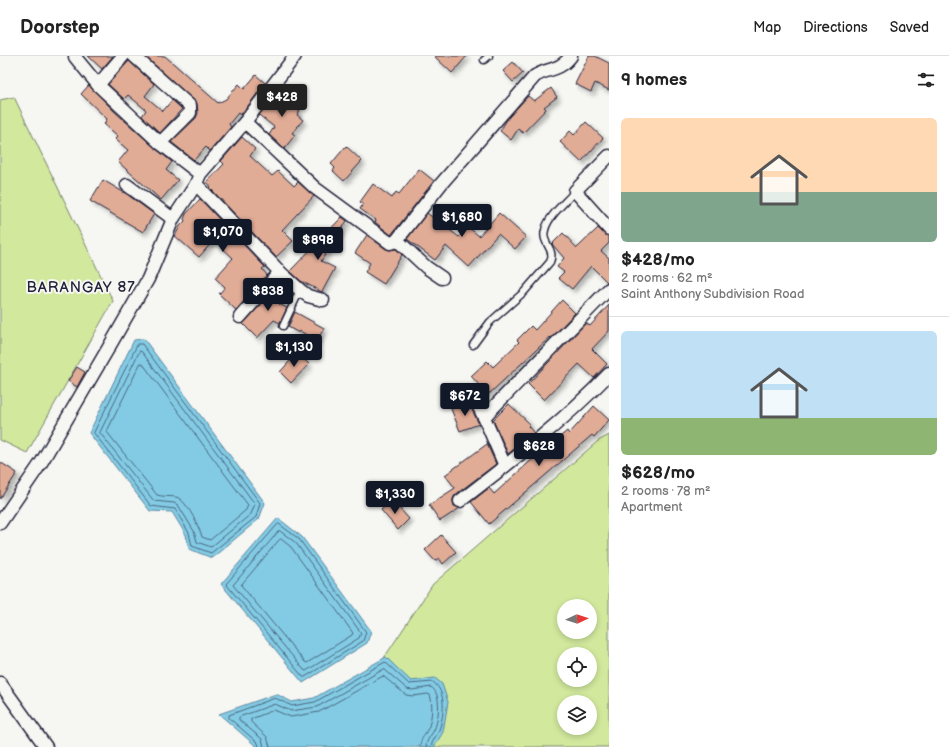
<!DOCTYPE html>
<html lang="en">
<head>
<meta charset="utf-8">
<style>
  body { margin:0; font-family:"Balsamiq Sans",sans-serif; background:#f2f2f2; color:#222; height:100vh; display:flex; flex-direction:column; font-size:15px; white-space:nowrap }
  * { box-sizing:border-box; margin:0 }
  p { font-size:13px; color:#767676 }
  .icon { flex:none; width:22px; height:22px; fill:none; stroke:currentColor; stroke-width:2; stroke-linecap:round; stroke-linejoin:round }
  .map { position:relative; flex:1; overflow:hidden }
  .drawer { display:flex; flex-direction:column; background:#fff; width:340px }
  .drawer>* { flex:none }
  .needle { width:26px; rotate:86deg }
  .controls { position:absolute; left:557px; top:543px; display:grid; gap:8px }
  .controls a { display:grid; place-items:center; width:40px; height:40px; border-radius:50%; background:#fff; box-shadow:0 2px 6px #0003; font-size:20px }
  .price { position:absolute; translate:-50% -34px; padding:0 9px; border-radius:4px; background:#111827; color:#fff; font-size:13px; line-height:26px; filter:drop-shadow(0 1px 2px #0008) }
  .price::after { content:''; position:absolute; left:50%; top:24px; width:12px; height:9px; margin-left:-6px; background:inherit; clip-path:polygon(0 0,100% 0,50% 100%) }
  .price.on { background:#222; color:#fff }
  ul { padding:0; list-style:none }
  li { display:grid; align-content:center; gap:8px; height:212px; padding:0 12px }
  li+li { border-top:1px solid #e0e0e0 }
  li span { display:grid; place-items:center; height:124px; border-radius:6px; color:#555 }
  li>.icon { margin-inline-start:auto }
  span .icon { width:72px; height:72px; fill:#fffc; stroke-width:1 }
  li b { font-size:17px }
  h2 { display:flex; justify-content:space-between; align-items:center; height:48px; padding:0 12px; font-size:17px }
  header { display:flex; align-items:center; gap:24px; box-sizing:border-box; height:56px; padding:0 20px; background:#fff; border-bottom:1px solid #e0e0e0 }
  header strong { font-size:19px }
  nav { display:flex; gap:22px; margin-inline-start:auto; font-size:14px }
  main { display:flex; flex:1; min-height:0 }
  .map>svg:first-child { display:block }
  .green { fill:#d1e89d; stroke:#7a856c; fill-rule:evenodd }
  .water { fill:#83cbe4; stroke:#5c87a0 }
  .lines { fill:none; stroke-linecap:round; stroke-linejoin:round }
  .shore { stroke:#49667f; stroke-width:1 }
  .building { fill:#e1ac96; stroke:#22223b; filter:url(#shadow) }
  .service-casing { stroke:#22223b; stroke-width:9 }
  .minor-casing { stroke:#22223b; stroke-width:15 }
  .service { stroke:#f6f6f2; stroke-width:6 }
  .minor { stroke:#f6f6f2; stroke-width:12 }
  .labels { text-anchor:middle; stroke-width:4; stroke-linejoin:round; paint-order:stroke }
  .quarter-label { font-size:15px; letter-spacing:1px; fill:#22223b; stroke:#f6f6f2 }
</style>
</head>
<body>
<header>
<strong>Doorstep</strong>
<nav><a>Map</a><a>Directions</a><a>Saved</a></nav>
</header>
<main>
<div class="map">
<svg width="609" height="691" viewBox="0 0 609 691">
  <defs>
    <filter id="shadow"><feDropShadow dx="3.5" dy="3.5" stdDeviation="2" flood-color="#0004"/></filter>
  </defs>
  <rect width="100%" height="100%" fill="#f6f6f2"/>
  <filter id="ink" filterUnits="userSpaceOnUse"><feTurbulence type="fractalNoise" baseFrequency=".025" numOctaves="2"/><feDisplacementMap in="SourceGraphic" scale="8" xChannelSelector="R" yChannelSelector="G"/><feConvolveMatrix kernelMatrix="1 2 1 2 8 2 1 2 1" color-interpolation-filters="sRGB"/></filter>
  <g filter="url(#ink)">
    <g class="green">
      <polygon points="14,41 113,245 27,397 0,384 0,44"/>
      <path d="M609,379V691H325L433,528L598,385ZM564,550H590V576H564ZM564,598H590V624H564ZM564,646H590V672H564Z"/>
    </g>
    <g class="water">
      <polygon points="144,283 265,447 259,463 212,502 189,493 186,479 172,456 150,455 89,377 134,284"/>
      <polygon points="278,462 302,481 371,575 367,587 303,627 221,528"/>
      <polygon points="386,601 397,612 411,625 435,622 442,628 448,646 443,676 434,691 257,691 219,658 276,638 292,646 314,642"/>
    </g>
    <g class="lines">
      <g class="shore">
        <polygon points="138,288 142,288 260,447 256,461 211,497 192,490 189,477 175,453 151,450 94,377"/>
        <polygon points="140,295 142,296 255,448 251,458 211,491 197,486 194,475 178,449 174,447 154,445 100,377"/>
        <path d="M141,307L143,308L248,449L246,454L210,484L202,481C199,471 187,444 176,441C170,440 163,441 157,439L107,376Z"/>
        <polygon points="279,468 299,483 366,576 363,585 305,621 303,621 226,528 277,469"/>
        <polygon points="280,475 296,487 361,577 359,582 306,615 304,614 233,529 278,476"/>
        <polygon points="281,483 291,491 353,577 352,579 307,607 305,606 241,529 279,484"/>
        <path d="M259,691L258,687L229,662V659L275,642L292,650L315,646L385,606L409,628L433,626C447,636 444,659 439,674C437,680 432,684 431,691"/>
        <path d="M264,691L262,683L239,664V661L275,648L291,655L317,651L384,613L407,633L412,634L431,631C442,638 439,663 434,674C431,680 426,684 426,691"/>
        <path d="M270,691L267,681L251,666V663L274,654L291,661L319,656L383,620L406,639L413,640L428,638L430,639C433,648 432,660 429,670C426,678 420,682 420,691"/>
      </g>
    </g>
    <g class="building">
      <polygon points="88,0 113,0 102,13"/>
      <polygon points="145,0 165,0 218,47 226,43 239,28 244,33 256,19 265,27 248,50 240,59 238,57 229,68 231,71 210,95 206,91 194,104 171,86 196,62 198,57 197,47"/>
      <polygon points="434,0 467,0 452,17"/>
      <polygon points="589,0 595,0 609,7 609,34 595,27 591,36 575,28"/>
      <polygon points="129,5 154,28 145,40 163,55 172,44 182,53 160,77 142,60 146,54 128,39 124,43 108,28"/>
      <polygon points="513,6 523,17 513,26 503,15"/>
      <polygon points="89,29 114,55 155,92 172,106 166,114 178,124 161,144 118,106 128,94 115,83 118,80 104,68 107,63 81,38"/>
      <polygon points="551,32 557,41 544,51 546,53 523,77 518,73 511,84 500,75 508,62 528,40 534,45"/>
      <polygon points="280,33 297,46 294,50 300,54 297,59 303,64 292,77 295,79 284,93 269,79 274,71 259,59"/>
      <polygon points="586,66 603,82 581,106 560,86 570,75 574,79"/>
      <polygon points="242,81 255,93 250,100 272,120 278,115 294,130 298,126 314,140 282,174 293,185 276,201 210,132 211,131 207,126 224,108 221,105"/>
      <polygon points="346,90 362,105 344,125 333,115 335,112 331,108"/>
      <polygon points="419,113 434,125 391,179 375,166 376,164 360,153 363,148 360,146 373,128 392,142 396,136 399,138"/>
      <polygon points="103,124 128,139 154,158 143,176 90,145"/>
      <polygon points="200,143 265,211 262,213 267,219 236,254 219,238 225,231 215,222 233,202 214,184 199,201 175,180 180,170 185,165 184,163 186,158"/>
      <polygon points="427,157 459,181 468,171 479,180 499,157 526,181 515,193 498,178 469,211 446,190 435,204 407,183"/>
      <polygon points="342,161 347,165 321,205 335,212 322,236 301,225 290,215"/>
      <polygon points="598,172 604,178 609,180 609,187 601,195 609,202 609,226 607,226 591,210 572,233 558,222 564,216 557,211 564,202 552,188 563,177 577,192"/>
      <polygon points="367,179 386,193 389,194 396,193 402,199 384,228 365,216 370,207 355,197"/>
      <polygon points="281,227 291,236 279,248 287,252 280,267 274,264 257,282 243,268"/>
      <polygon points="562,244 575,257 551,282 550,281 490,337 486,337 471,320 487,305 493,311 519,286 517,284 531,270 535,274"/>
      <polygon points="609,249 609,275 592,293 607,308 594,322 579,308 544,344 528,328 586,267 590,270"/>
      <polygon points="295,256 324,272 317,285 300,275 299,277 288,271"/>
      <polygon points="297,297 309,308 291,327 280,316"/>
      <polygon points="77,311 85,316 77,331 68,325"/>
      <polygon points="468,346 479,368 460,375 451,353"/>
      <polygon points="509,348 530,368 528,370 534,377 508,398 493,364"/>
      <polygon points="594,350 609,364 594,381 592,379 489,468 471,446 489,432 494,438 547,390 548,391 567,375 569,378"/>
      <polygon points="487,388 496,408 455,439 453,443 453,446 454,450 460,452 440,465 429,449 455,432 445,419"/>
      <polygon points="0,406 17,417 0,443"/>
      <polygon points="392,444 409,463 398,474 381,454"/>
      <polygon points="441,479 456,496 443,508 439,502 435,505 425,494"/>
    </g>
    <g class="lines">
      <defs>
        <g id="service">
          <polyline points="484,4 489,0"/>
          <polyline points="283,270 300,234"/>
          <path d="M473,289L490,266L524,236L550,206C556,192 541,188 545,174C548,160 566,146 575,135"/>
        </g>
        <g id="minor">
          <polyline points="134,0 190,50 190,57 160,87"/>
          <polyline points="75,1 98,29 160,87 200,118"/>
          <polyline points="98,29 123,0"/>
          <path d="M245,66L315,132L390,187L394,186L397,184L441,128L535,20C548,12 560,15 571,0"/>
          <polyline points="609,100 575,135 609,173"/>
          <polyline points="196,128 280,216 240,261"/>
          <polyline points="127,129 173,163"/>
          <polyline points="397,184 426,211 442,222"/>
          <polyline points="280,216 300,234 308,240 323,244"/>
          <polyline points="474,341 484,361"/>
          <polyline points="505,410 484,361 609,233"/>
          <path d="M460,445C512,405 564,365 609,318"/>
          <polyline points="0,467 41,407 109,291 148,223 173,163 196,128 200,118 245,66 295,0"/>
          <polyline points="0,627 46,691"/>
        </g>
      </defs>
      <use href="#service" class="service-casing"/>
      <use href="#minor" class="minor-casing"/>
      <use href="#service" class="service"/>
      <use href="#minor" class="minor"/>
    </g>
  </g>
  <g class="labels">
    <g class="quarter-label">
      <text x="81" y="236">BARANGAY 87</text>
    </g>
  </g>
</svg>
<div class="controls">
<a><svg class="needle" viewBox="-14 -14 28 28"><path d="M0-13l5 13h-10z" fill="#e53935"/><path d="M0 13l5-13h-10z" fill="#767676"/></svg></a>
<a><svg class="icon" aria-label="locate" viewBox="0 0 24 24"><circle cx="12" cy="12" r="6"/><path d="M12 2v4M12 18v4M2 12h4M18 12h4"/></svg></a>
<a><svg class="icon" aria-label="layers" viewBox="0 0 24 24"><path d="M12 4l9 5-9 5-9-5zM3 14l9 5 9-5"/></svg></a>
</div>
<b class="price on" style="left:282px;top:62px">$428</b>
<b class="price" style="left:462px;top:182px">$1,680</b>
<b class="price" style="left:223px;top:197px">$1,070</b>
<b class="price" style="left:318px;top:205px">$898</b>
<b class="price" style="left:268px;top:256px">$838</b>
<b class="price" style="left:294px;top:312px">$1,130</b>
<b class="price" style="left:465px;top:361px">$672</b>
<b class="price" style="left:539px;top:411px">$628</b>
<b class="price" style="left:395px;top:459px">$1,330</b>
</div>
<section class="drawer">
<h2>9 homes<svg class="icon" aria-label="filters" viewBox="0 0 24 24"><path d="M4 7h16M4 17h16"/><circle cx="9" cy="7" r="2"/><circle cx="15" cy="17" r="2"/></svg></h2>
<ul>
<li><span style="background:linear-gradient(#ffd9b3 60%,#7fa58c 0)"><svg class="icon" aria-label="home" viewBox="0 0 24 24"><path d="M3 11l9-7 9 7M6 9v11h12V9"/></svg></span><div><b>$428/mo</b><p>2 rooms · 62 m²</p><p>Saint Anthony Subdivision Road</p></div></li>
<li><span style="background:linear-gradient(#bfe0f5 70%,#8fb573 0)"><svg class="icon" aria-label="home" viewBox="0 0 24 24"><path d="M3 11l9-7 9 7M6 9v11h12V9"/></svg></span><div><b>$628/mo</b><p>2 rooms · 78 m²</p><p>Apartment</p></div></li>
</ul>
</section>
</main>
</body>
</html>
